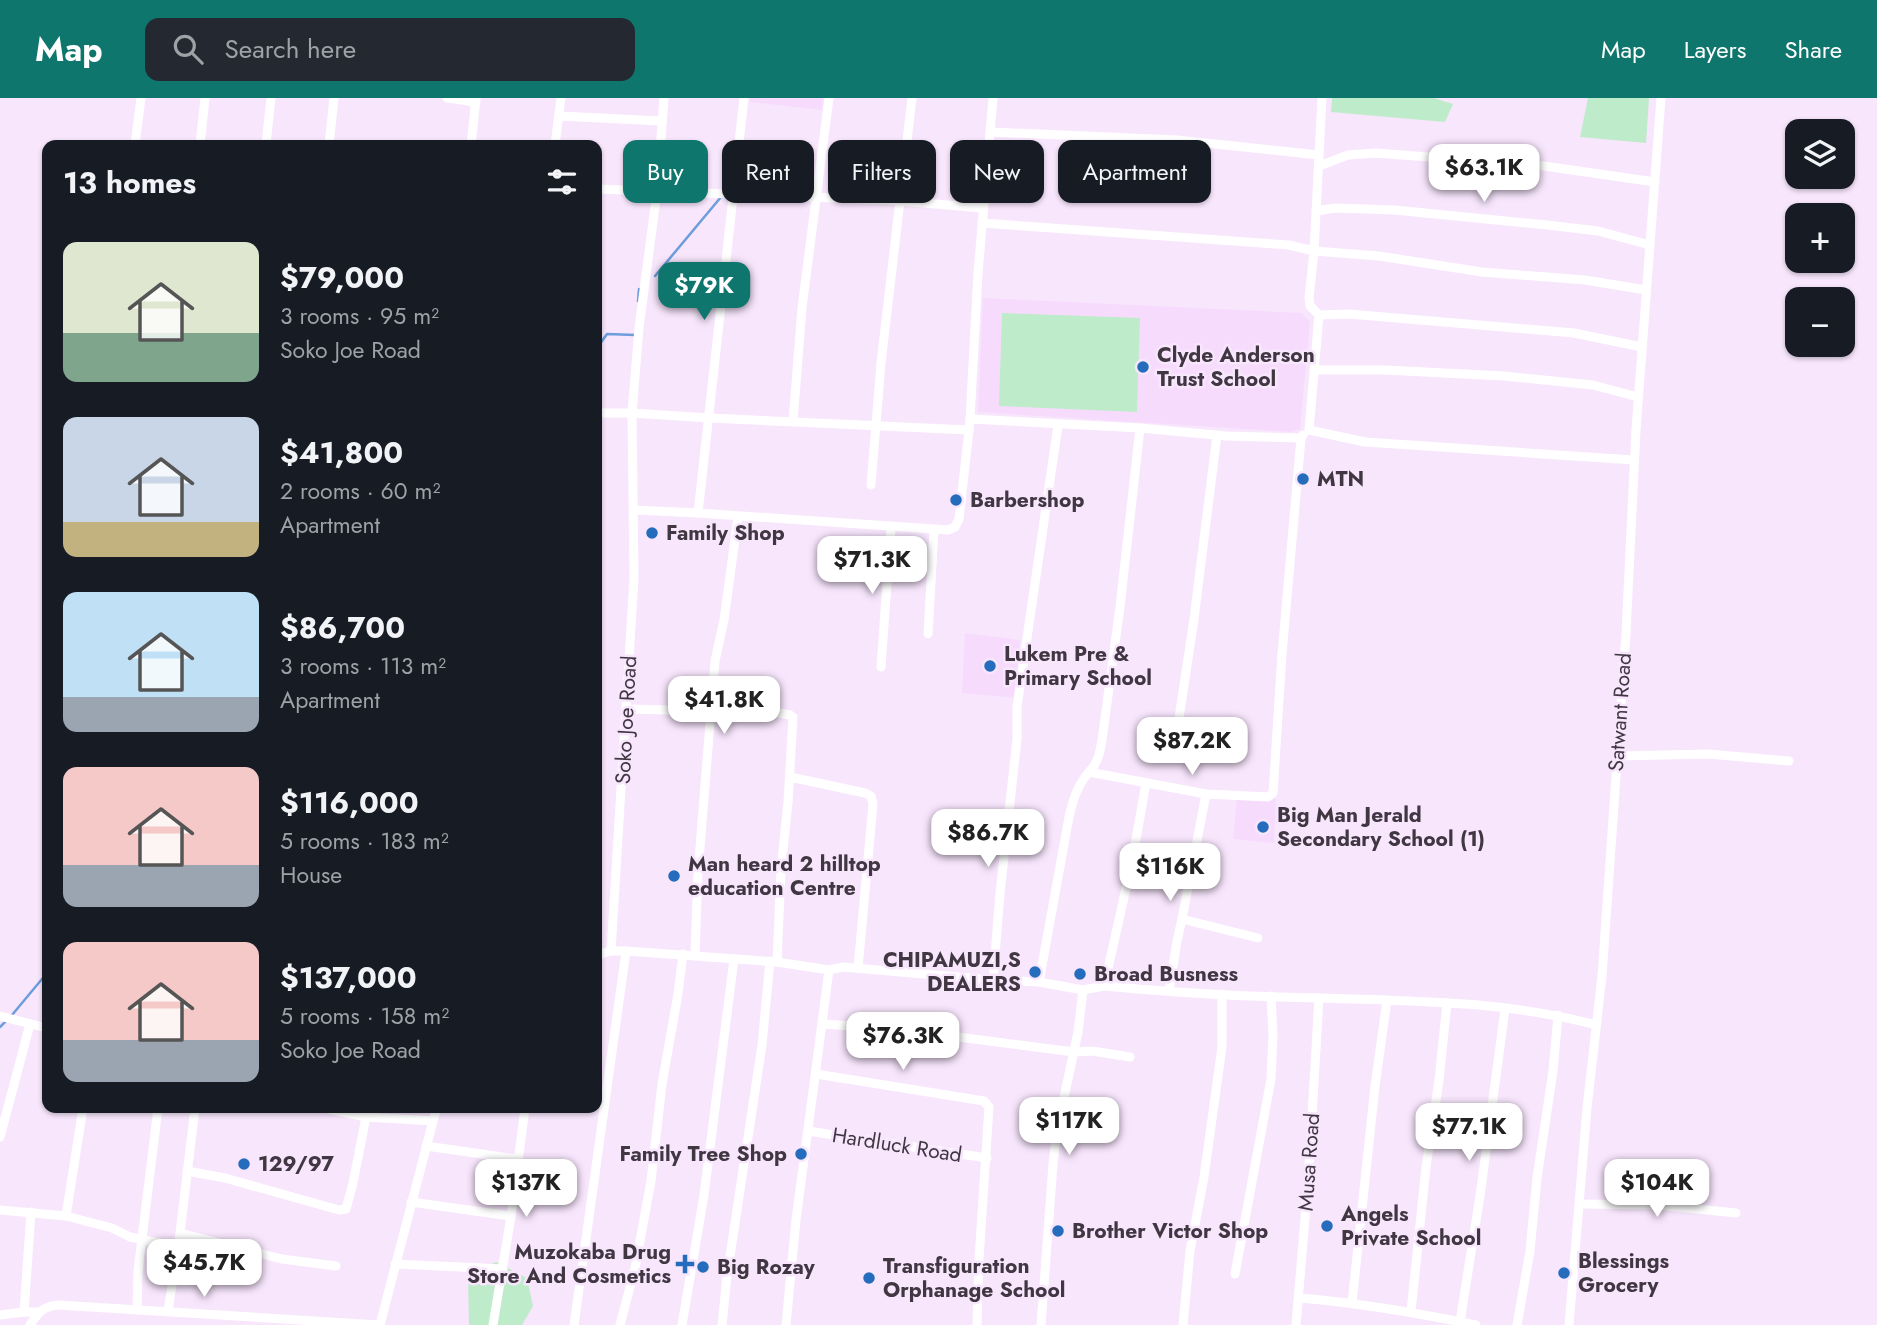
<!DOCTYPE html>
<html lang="en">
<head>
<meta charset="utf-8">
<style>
  body { margin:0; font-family:Jost,sans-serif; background:#242831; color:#f1f3f6; height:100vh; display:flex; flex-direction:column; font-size:26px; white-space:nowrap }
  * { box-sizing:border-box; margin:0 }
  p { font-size:23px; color:#9ea1a6 }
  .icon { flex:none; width:38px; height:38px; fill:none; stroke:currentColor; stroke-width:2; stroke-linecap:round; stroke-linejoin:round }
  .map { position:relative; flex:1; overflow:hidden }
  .panel { position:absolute; left:42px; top:42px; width:560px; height:973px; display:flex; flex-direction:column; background:#171b24; border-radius:14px; box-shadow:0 2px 5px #0004 }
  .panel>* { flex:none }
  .hud { position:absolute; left:623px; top:42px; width:665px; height:63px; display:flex; gap:14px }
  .controls { position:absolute; left:1785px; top:21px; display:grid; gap:14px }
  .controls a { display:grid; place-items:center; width:70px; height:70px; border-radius:14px; background:#171b24; box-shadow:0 2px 5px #0004; font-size:35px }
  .price { position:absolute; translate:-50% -60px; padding:0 16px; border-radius:14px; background:#fff; color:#222; font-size:23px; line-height:46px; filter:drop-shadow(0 2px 4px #0008) }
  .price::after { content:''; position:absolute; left:50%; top:42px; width:21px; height:16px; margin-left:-10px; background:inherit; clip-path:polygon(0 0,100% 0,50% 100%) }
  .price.selected { background:#0f766e; color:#fff }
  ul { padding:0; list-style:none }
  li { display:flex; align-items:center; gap:21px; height:175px; padding:0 21px }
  li span { display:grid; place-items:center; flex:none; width:196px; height:140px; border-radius:14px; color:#555 }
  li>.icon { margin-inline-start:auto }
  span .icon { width:84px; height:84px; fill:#fffc; stroke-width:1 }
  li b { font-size:30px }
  h2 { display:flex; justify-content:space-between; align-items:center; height:84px; padding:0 21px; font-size:30px }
  .chip { padding:0 24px; border-radius:14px; background:#171b24; box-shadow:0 2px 5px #0004; font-size:24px; line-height:63px }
  .chip.selected { background:#0f766e; color:#fff }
  header { display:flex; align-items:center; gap:42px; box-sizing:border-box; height:98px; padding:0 35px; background:#0f766e; color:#fff }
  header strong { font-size:33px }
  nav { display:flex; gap:38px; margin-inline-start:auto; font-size:24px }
  .search { width:490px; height:63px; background:#242831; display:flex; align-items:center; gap:18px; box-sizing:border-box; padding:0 24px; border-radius:14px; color:#9ea1a6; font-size:26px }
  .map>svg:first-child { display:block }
  .built { fill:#f7dbfd }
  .green { fill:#beebca }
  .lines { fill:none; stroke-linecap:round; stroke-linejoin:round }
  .stream { stroke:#6e9ddc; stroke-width:2.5 }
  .minor { stroke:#fff; stroke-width:9 }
  .poi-dot { fill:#266cbc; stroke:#f8e6fd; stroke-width:2.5 }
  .labels { text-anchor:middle; stroke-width:5; stroke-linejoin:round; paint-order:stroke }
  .poi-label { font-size:21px; font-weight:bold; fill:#403742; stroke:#f8e6fd; text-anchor:start }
  .street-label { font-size:21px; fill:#403742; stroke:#f8e6fd }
</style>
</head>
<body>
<header>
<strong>Map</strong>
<div class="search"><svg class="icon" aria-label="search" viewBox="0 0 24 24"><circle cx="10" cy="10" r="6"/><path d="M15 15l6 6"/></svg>Search here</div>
<nav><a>Map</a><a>Layers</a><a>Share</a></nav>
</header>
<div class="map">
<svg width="1877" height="1227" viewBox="0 0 1877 1227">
  <rect width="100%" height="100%" fill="#f8e6fd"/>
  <g class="built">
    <polygon points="750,0 823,0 822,12 750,4"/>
    <polygon points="983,200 1302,215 1310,224 1300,331 1292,334 978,314"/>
    <polygon points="965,535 1020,542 1015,600 962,595"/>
    <polygon points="1237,700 1276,701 1274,745 1233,741"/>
  </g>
  <g class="green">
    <polygon points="1332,0 1434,0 1453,6 1445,24 1331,14"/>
    <polygon points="1588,0 1649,0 1646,45 1580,39"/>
    <polygon points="1002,215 1140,220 1137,314 999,308"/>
    <polygon points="496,1164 527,1180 533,1208 522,1227 469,1227 468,1177"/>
  </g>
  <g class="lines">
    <g class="stream">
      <polyline points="655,178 721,99"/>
      <polyline points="638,203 639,191"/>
      <polyline points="597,250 607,236 635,237"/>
      <polyline points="12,917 47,875"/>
      <polyline points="0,929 7,922"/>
    </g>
    <g class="minor">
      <polyline points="447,0 476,4"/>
      <polyline points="993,0 978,175 970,321 1140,330 1226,338 1301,340 1303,337"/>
      <polyline points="1322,0 1314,153 1309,200 1310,208 1319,217 1309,332 1365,344 1634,362"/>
      <polyline points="559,18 662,23"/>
      <polyline points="990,34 1177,42 1319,57"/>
      <polyline points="135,47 141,0"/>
      <polyline points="200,47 205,0"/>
      <polyline points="266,47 271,0"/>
      <polyline points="329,47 334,0"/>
      <polyline points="471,47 476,0"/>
      <polyline points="555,47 561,0"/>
      <polyline points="1319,68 1348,57 1375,55 1537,67 1655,84"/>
      <polyline points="597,91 888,102 983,110"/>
      <polyline points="1316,113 1335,110 1395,112 1547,127 1598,133 1650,147"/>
      <polyline points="982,125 1289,147 1314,153 1379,158 1482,174 1585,182 1646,192"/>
      <polyline points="1319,217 1349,216 1574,235 1642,249"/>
      <polyline points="1314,272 1385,272 1504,278 1593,287 1638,299"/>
      <polyline points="597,315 632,315 709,320 969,332 970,321"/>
      <polyline points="793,323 802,210 829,0"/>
      <path d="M1140,330L1120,509L1102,642C1100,654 1098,665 1089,674L1206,696L1268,699L1273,695L1282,556L1301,340"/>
      <polyline points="871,387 881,265 912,0"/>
      <polyline points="634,412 698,415 744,0"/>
      <polyline points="698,415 948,432 955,429 959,421 969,332"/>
      <polyline points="928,536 934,432"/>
      <polyline points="881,569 891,429"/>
      <polyline points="627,611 779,615 790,617 793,619 788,704 781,772 777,864"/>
      <polyline points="1179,620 1194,521 1217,337"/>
      <polyline points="1617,658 1708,656 1789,663"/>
      <polyline points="790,679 865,695 871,698 873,706 858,870"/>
      <path d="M1146,685L1132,764L1104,888C1176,895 1249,899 1322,900C1414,903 1507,903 1596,927"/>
      <polyline points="1206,696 1182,821 1258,840"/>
      <polyline points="626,853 777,864 829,872 843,869 993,882 1000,795 1017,641 1017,609 1058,327"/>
      <polyline points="695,856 698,774 715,563 724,522 738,419"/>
      <polyline points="597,857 611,853"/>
      <polyline points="993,882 1039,884 1083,892 1104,888"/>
      <path d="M1039,884L1069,719C1073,702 1077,688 1089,674"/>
      <polyline points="1169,893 1177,843 1182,821"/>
      <polyline points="0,918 47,930"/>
      <polyline points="823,926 896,931 1074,954 1092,953 1130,959"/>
      <polyline points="816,976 984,1003 989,1009 979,1161 977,1227"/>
      <polyline points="324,1010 366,1019 433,1023 437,1010"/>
      <polyline points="808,1033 987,1060"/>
      <polyline points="0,1039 30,926"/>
      <polyline points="426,1048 517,1061"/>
      <polyline points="187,1073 225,1080 339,1112 346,1111 353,1085 366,1019"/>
      <polyline points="411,1104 511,1118"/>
      <polyline points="1580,1106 1659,1107 1736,1115"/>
      <polyline points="0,1112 66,1118 112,1130 130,1139 178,1149"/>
      <polyline points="66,1118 83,1010"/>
      <polyline points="180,1135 282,1161 336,1168 334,1168"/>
      <polyline points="395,1166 503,1171"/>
      <polyline points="1235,1176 1271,981 1273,937 1271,898"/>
      <path d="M1299,1200C1359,1205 1418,1215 1476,1227"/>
      <polyline points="1352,1205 1375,988 1387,902"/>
      <polyline points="137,1212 138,1173 158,1010"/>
      <polyline points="168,1213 180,1135 195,1010"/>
      <polyline points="24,1214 31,1114"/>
      <polyline points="1411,1214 1426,1069 1439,982 1447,905"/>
      <polyline points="0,1217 24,1214 39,1214"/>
      <polyline points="1460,1224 1480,1098 1505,911"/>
      <path d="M30,1227C38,1215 43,1208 58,1207L379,1227"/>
      <polyline points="380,1227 433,1023"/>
      <polyline points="493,1227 511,1118 525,1010"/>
      <polyline points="574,1227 626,853 611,853 634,480 632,315 639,230 657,93 664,0"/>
      <polyline points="620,1227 635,1170 651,1083 662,986 678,896 683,856"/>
      <polyline points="682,1227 704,1097 734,861"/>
      <polyline points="722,1227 727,1178 762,947 770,863"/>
      <polyline points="786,1227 796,1122 829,872"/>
      <polyline points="1041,1227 1053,1066 1057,1032 1078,934 1083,892"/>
      <polyline points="1183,1227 1190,1153 1204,1079 1222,949 1222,896"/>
      <polyline points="1296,1227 1308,1085 1319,900"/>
      <polyline points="1517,1227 1530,1153 1537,1080 1553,973 1558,917"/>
      <polyline points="1569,1227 1587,1010 1602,878 1626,535 1636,332 1661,0"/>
    </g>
  </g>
  <g class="poi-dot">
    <circle cx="1143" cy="269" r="7"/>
    <circle cx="1303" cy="381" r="7"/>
    <circle cx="956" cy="402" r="7"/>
    <circle cx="652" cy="435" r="7"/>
    <circle cx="990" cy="568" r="7"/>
    <circle cx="1263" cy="729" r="7"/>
    <circle cx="674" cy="778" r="7"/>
    <circle cx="1035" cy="874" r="7"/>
    <circle cx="1080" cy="876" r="7"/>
    <circle cx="801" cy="1056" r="7"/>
    <circle cx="244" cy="1066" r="7"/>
    <circle cx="1327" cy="1128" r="7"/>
    <circle cx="1058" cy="1133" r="7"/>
    <path d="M681.5 1155.5h7v7h7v7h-7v7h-7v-7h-7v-7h7z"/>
    <circle cx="703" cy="1169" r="7"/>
    <circle cx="1564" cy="1175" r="7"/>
    <circle cx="869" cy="1180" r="7"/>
  </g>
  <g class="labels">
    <g class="poi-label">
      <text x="1157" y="264">Clyde Anderson<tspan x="1157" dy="24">Trust School</tspan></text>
      <text x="1317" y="388">MTN</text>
      <text x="970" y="409">Barbershop</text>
      <text x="666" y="442">Family Shop</text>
      <text x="1004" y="563">Lukem Pre &amp;<tspan x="1004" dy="24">Primary School</tspan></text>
      <text x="1277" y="724">Big Man Jerald<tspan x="1277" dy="24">Secondary School (1)</tspan></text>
      <text x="688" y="773">Man heard 2 hilltop<tspan x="688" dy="24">education Centre</tspan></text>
      <text x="1021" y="869" text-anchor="end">CHIPAMUZI,S<tspan x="1021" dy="24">DEALERS</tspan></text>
      <text x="1094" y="883">Broad Busness</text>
      <text x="787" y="1063" text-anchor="end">Family Tree Shop</text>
      <text x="258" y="1073">129/97</text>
      <text x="1341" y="1123">Angels<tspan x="1341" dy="24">Private School</tspan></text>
      <text x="1072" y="1140">Brother Victor Shop</text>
      <text x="671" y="1161" text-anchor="end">Muzokaba Drug<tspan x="671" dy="24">Store And Cosmetics</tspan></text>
      <text x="1578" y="1170">Blessings<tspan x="1578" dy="24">Grocery</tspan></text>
      <text x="883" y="1175">Transfiguration<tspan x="883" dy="24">Orphanage School</tspan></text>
      <text x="717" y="1176">Big Rozay</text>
    </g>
    <g class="street-label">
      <text transform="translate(1620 614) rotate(-86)" y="7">Satwant Road</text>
      <text transform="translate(626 622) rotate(-87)" y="7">Soko Joe Road</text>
      <text transform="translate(897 1047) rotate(9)" y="7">Hardluck Road</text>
      <text transform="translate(1309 1064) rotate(-86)" y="7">Musa Road</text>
    </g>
  </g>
</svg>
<div class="controls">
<a><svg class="icon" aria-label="layers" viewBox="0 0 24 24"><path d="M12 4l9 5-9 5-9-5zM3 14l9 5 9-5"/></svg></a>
<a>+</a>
<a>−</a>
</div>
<b class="price" style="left:1484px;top:106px">$63.1K</b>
<b class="price selected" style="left:704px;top:224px">$79K</b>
<b class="price" style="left:872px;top:498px">$71.3K</b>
<b class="price" style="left:724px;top:638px">$41.8K</b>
<b class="price" style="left:1192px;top:679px">$87.2K</b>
<b class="price" style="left:988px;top:771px">$86.7K</b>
<b class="price" style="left:1170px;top:805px">$116K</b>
<b class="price" style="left:903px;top:974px">$76.3K</b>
<b class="price" style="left:1069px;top:1059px">$117K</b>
<b class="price" style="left:1469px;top:1065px">$77.1K</b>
<b class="price" style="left:526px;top:1121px">$137K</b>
<b class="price" style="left:1657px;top:1121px">$104K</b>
<b class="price" style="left:204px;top:1201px">$45.7K</b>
<div class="hud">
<a class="chip selected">Buy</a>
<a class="chip">Rent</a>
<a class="chip">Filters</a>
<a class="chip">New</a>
<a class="chip">Apartment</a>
</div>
<section class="panel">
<h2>13 homes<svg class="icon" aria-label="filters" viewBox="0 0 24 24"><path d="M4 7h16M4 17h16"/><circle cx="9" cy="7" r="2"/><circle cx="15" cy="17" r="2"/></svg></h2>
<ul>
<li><span style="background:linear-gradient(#dfe7d0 65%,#7fa58c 0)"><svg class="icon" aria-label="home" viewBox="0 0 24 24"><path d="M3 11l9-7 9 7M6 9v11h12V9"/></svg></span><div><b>$79,000</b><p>3 rooms · 95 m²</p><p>Soko Joe Road</p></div></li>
<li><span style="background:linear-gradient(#c9d6e8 75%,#c2b280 0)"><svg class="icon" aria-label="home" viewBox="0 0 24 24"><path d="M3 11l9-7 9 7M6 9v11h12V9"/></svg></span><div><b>$41,800</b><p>2 rooms · 60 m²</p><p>Apartment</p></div></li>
<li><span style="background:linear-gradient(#bfe0f5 75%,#9aa5b1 0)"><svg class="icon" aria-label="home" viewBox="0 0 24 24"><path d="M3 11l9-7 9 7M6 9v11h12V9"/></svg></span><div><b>$86,700</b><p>3 rooms · 113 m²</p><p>Apartment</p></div></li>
<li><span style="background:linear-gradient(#f6c9c9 70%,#9aa5b1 0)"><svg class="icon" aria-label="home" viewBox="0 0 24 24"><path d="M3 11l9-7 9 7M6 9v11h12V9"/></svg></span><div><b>$116,000</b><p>5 rooms · 183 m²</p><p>House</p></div></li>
<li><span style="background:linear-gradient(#f6c9c9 70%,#9aa5b1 0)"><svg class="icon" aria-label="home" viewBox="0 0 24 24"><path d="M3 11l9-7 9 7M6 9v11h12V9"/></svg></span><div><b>$137,000</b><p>5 rooms · 158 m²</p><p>Soko Joe Road</p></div></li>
</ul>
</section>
</div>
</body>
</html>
